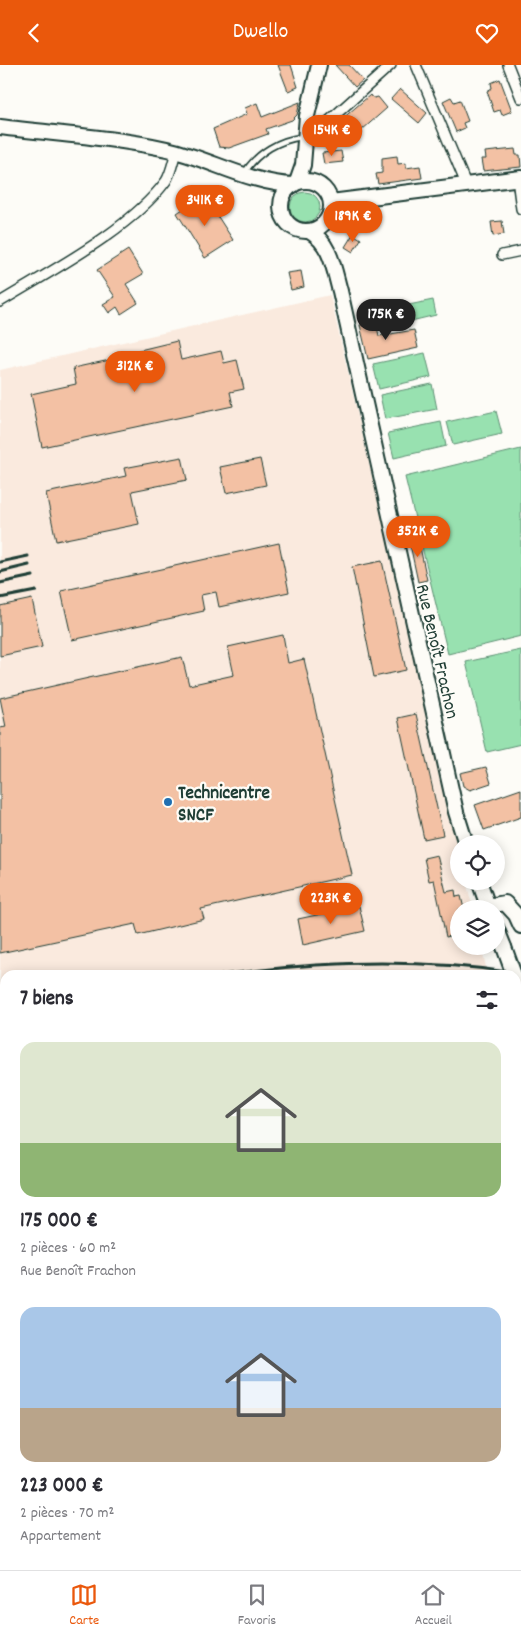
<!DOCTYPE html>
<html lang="fr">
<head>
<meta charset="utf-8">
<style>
  body { margin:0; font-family:Dekko,sans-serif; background:#f7f7f7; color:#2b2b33; height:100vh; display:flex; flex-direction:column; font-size:19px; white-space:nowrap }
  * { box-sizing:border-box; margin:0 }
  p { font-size:16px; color:#7c7c81 }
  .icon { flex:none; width:28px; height:28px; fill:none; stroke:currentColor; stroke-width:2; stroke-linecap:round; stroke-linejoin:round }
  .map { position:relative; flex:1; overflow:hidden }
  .drawer { position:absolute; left:0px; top:905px; width:521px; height:600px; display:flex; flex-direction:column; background:#fff; border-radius:15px 15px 0 0; box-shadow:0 2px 12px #0003 }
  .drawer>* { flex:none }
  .buttons { position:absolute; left:450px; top:770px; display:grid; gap:10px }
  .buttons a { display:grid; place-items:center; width:55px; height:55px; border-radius:50%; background:#fff; box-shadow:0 2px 12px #0003; font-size:25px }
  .price { position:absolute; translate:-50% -42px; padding:0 11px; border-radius:18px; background:#ea580c; color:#fff; font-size:16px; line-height:32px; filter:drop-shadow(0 1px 2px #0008) }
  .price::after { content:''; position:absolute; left:50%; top:30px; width:15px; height:11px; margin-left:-8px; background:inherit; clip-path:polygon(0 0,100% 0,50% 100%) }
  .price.on { background:#222; color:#fff }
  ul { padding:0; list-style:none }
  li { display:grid; align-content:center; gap:10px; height:265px; padding:0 20px }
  li span { display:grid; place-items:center; height:155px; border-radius:15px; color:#555 }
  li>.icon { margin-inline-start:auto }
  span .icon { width:90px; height:90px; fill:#fffc; stroke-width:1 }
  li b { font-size:21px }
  h2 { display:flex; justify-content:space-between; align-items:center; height:60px; padding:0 20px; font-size:21px }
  header { display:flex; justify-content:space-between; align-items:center; height:65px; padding:0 20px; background:#ea580c; color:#fff; font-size:22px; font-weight:600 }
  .tab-bar { display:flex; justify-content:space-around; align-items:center; height:70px; border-top:1px solid #e1e1e2; background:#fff; font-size:14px; color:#7c7c81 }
  .tab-bar a { display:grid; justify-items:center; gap:2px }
  .tab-bar .on { color:#ea580c }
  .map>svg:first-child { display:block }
  .built { fill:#faeade }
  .green { fill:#98e1b0; stroke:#5c8f72 }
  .building { fill:#f3c1a4; stroke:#1f3d34 }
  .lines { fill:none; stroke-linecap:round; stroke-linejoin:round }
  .lane-casing { stroke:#1f3d34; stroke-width:8 }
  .street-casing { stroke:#1f3d34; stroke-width:12 }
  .secondary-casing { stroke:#1f3d34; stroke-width:18 }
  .lane { stroke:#fdfcf7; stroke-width:4.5 }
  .street { stroke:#fdfcf7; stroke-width:9 }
  .secondary { stroke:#fdfcf7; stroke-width:14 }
  .rail { stroke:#1f3d34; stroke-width:3 }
  .secondary-bridge-casing { stroke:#1f3d34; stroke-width:18; stroke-linecap:butt }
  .secondary-bridge { stroke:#fdfcf7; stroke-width:14 }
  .poi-dot { fill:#1f6fb2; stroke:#fdfcf7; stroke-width:2 }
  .labels { text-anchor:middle; stroke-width:4.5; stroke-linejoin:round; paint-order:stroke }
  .street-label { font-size:19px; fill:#1f3d34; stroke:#fdfcf7 }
  .poi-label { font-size:19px; font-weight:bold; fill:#1f3d34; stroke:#fdfcf7; text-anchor:start }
</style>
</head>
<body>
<header><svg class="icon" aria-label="back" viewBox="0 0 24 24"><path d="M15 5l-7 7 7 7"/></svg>Dwello<svg class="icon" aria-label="heart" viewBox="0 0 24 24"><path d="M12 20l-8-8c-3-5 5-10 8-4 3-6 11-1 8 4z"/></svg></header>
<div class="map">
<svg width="521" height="1505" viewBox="0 0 521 1505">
  <rect width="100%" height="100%" fill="#fdfcf7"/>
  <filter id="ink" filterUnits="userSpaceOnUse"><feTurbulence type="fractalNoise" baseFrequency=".02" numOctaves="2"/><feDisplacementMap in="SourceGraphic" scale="10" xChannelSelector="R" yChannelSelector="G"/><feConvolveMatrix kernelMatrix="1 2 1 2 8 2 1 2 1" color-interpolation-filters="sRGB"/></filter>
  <g filter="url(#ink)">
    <polygon class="built" points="330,230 459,784 459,816 466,816 473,844 459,844 459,881 481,881 488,910 5,910 5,977 0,979 0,305"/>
    <g class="green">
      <circle cx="305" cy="142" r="15"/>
      <polygon points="433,235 436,250 403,258 399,242"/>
      <polygon points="425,288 431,312 379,324 373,299"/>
      <polygon points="432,319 437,344 385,354 380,330"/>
      <polygon points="496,346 502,369 453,380 447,357"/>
      <polygon points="441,357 446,381 394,393 388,368"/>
      <polygon points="521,384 521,571 448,589 405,412"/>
      <polygon points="521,585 521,679 487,687 466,597"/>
      <polygon points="5,959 5,1048 0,1050 0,960"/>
    </g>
    <g class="building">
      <polygon points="278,0 291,0 298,22 288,26"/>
      <polygon points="335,0 349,0 363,15 355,22"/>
      <polygon points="500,14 512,46 502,50 500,45 494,47 487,26 492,23 491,18"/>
      <polygon points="400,24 427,48 419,58 391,34"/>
      <polygon points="370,30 374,33 378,32 387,43 362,65 357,60 344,72 334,61"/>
      <polygon points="451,32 454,37 460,35 468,56 463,58 465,63 456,67 443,36"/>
      <polygon points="300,37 297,50 292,55 266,64 268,69 229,83 219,82 213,64 247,49 245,43 257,38 262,52"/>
      <polygon points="515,84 516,90 520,90 521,102 483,106 481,94 486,94 485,87"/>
      <polygon points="341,86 343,97 324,99 322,88"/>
      <polygon points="397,91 398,99 406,98 406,103 420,101 422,113 378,119 376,109 382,108 382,93"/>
      <polygon points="204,130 233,175 205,193 177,148"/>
      <polygon points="502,156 504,169 493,171 491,157"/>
      <polygon points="353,169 361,174 353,187 345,182"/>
      <polygon points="128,185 143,209 126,219 138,238 121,249 117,242 109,248 103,239 115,232 97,205"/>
      <polygon points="301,206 304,222 291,225 287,208"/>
      <polygon points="376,257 379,271 414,265 418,283 368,294 360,260"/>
      <polygon points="177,276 181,295 221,286 224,298 237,295 244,324 230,327 233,341 42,382 31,329 76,319 73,303 119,293 119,290"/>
      <polygon points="182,392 187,415 132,426 139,459 56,476 46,428 126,411 124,403"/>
      <polygon points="260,394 266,420 226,428 220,402"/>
      <polygon points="417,468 427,515 418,517 408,470"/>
      <polygon points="279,478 289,527 219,542 216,527 201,530 204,546 72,575 61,526"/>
      <polygon points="382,496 406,605 374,612 352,502"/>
      <polygon points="32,534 42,582 0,591 0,541"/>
      <polygon points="283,570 288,598 304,594 352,810 201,844 204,854 138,870 135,859 0,888 0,663 6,662 0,633 182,592 189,620 234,610 228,582"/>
      <polygon points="416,649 443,770 424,774 398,653"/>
      <polygon points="486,702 491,718 470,725 463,721 460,708"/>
      <polygon points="521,724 521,752 484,765 475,740"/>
      <polygon points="437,790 446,827 455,825 456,832 461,831 464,844 459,844 459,869 446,872 434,815 429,816 424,793"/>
      <polygon points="359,841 365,866 303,880 298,854"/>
    </g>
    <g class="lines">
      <defs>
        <g id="lane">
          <path d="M245,107C258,87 279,75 302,72"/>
          <polyline points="516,1195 521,1195"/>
          <polyline points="516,1378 521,1377"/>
        </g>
        <g id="street">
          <polyline points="416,0 466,119"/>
          <polyline points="508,0 521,33"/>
          <polyline points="322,62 391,0"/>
          <polyline points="517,114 521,144"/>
          <polyline points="502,190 521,186"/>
          <path d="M0,237C52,205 130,165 166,116C171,108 173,96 176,87"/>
          <polyline points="516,1029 521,1027"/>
          <polyline points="516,1128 521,1127"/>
          <polyline points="0,1244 5,1242"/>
          <polyline points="516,1254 521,1251"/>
          <polyline points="0,1376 5,1374"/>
          <polyline points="146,1500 147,1505"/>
          <polyline points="259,1500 264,1505"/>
          <polyline points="158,1505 175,1500"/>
        </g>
        <g id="secondary">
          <path d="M0,62C56,69 113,72 167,84C210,94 249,118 293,120"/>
          <circle cx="306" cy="141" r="25"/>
          <polyline points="297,117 303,100 307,51 319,0"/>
          <polyline points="331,137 521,113"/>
          <path d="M309,166C331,178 334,205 340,226L456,747L466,779"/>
          <polyline points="479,816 489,844"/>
          <polyline points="488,841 505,838 516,850 521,861"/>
          <polyline points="496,862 504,882"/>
          <polyline points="516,916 521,929"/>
        </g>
      </defs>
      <use href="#lane" class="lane-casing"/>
      <use href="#street" class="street-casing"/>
      <use href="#secondary" class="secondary-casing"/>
      <use href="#lane" class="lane"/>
      <use href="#street" class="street"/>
      <use href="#secondary" class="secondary"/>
      <g class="rail">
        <polyline points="0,497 28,491"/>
        <polyline points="0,507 29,500"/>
        <polyline points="0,518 33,511"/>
        <polyline points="0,533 36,526"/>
        <path d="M222,910C320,896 423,893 521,909"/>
        <polyline points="0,954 5,953"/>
      </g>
      <defs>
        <polyline id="secondary-bridge" points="504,882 514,910"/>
      </defs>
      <use href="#secondary-bridge" class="secondary-bridge-casing"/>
      <use href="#secondary-bridge" class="secondary-bridge"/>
    </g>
  </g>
  <circle class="poi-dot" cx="168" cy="737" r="5"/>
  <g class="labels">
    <g class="street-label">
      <text transform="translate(439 586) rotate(77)" y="7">Rue Benoît Frachon</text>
    </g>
    <g class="poi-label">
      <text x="178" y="733">Technicentre<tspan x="178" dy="22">SNCF</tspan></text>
    </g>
  </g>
</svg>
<div class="buttons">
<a><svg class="icon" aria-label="locate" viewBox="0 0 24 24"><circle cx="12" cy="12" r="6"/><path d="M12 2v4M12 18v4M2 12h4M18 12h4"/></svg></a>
<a><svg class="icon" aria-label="layers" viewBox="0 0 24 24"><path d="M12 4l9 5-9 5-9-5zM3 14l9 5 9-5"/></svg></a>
</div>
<b class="price" style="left:332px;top:92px">154K €</b>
<b class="price" style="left:205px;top:162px">341K €</b>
<b class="price" style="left:353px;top:178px">189K €</b>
<b class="price on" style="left:386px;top:276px">175K €</b>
<b class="price" style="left:135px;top:328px">312K €</b>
<b class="price" style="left:418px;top:493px">352K €</b>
<b class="price" style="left:331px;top:860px">223K €</b>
<section class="drawer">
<h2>7 biens<svg class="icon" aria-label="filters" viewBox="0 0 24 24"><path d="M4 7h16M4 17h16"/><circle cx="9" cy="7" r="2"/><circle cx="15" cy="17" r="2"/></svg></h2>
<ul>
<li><span style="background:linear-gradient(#dfe7d0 65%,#8fb573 0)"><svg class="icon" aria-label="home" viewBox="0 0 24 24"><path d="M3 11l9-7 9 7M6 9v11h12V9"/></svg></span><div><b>175 000 €</b><p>2 pièces · 60 m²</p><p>Rue Benoît Frachon</p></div></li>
<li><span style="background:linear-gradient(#a9c7e8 65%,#b9a48a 0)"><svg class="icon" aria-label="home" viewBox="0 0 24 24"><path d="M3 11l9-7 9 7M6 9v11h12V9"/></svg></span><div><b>223 000 €</b><p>2 pièces · 70 m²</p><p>Appartement</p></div></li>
</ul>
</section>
</div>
<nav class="tab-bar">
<a class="on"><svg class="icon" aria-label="map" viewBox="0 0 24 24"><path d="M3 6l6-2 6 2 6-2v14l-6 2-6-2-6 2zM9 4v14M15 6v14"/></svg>Carte</a>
<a><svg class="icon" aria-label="saved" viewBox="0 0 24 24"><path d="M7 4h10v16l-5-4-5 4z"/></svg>Favoris</a>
<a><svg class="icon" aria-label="home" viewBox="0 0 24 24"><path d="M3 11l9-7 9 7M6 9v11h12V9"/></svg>Accueil</a>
</nav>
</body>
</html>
